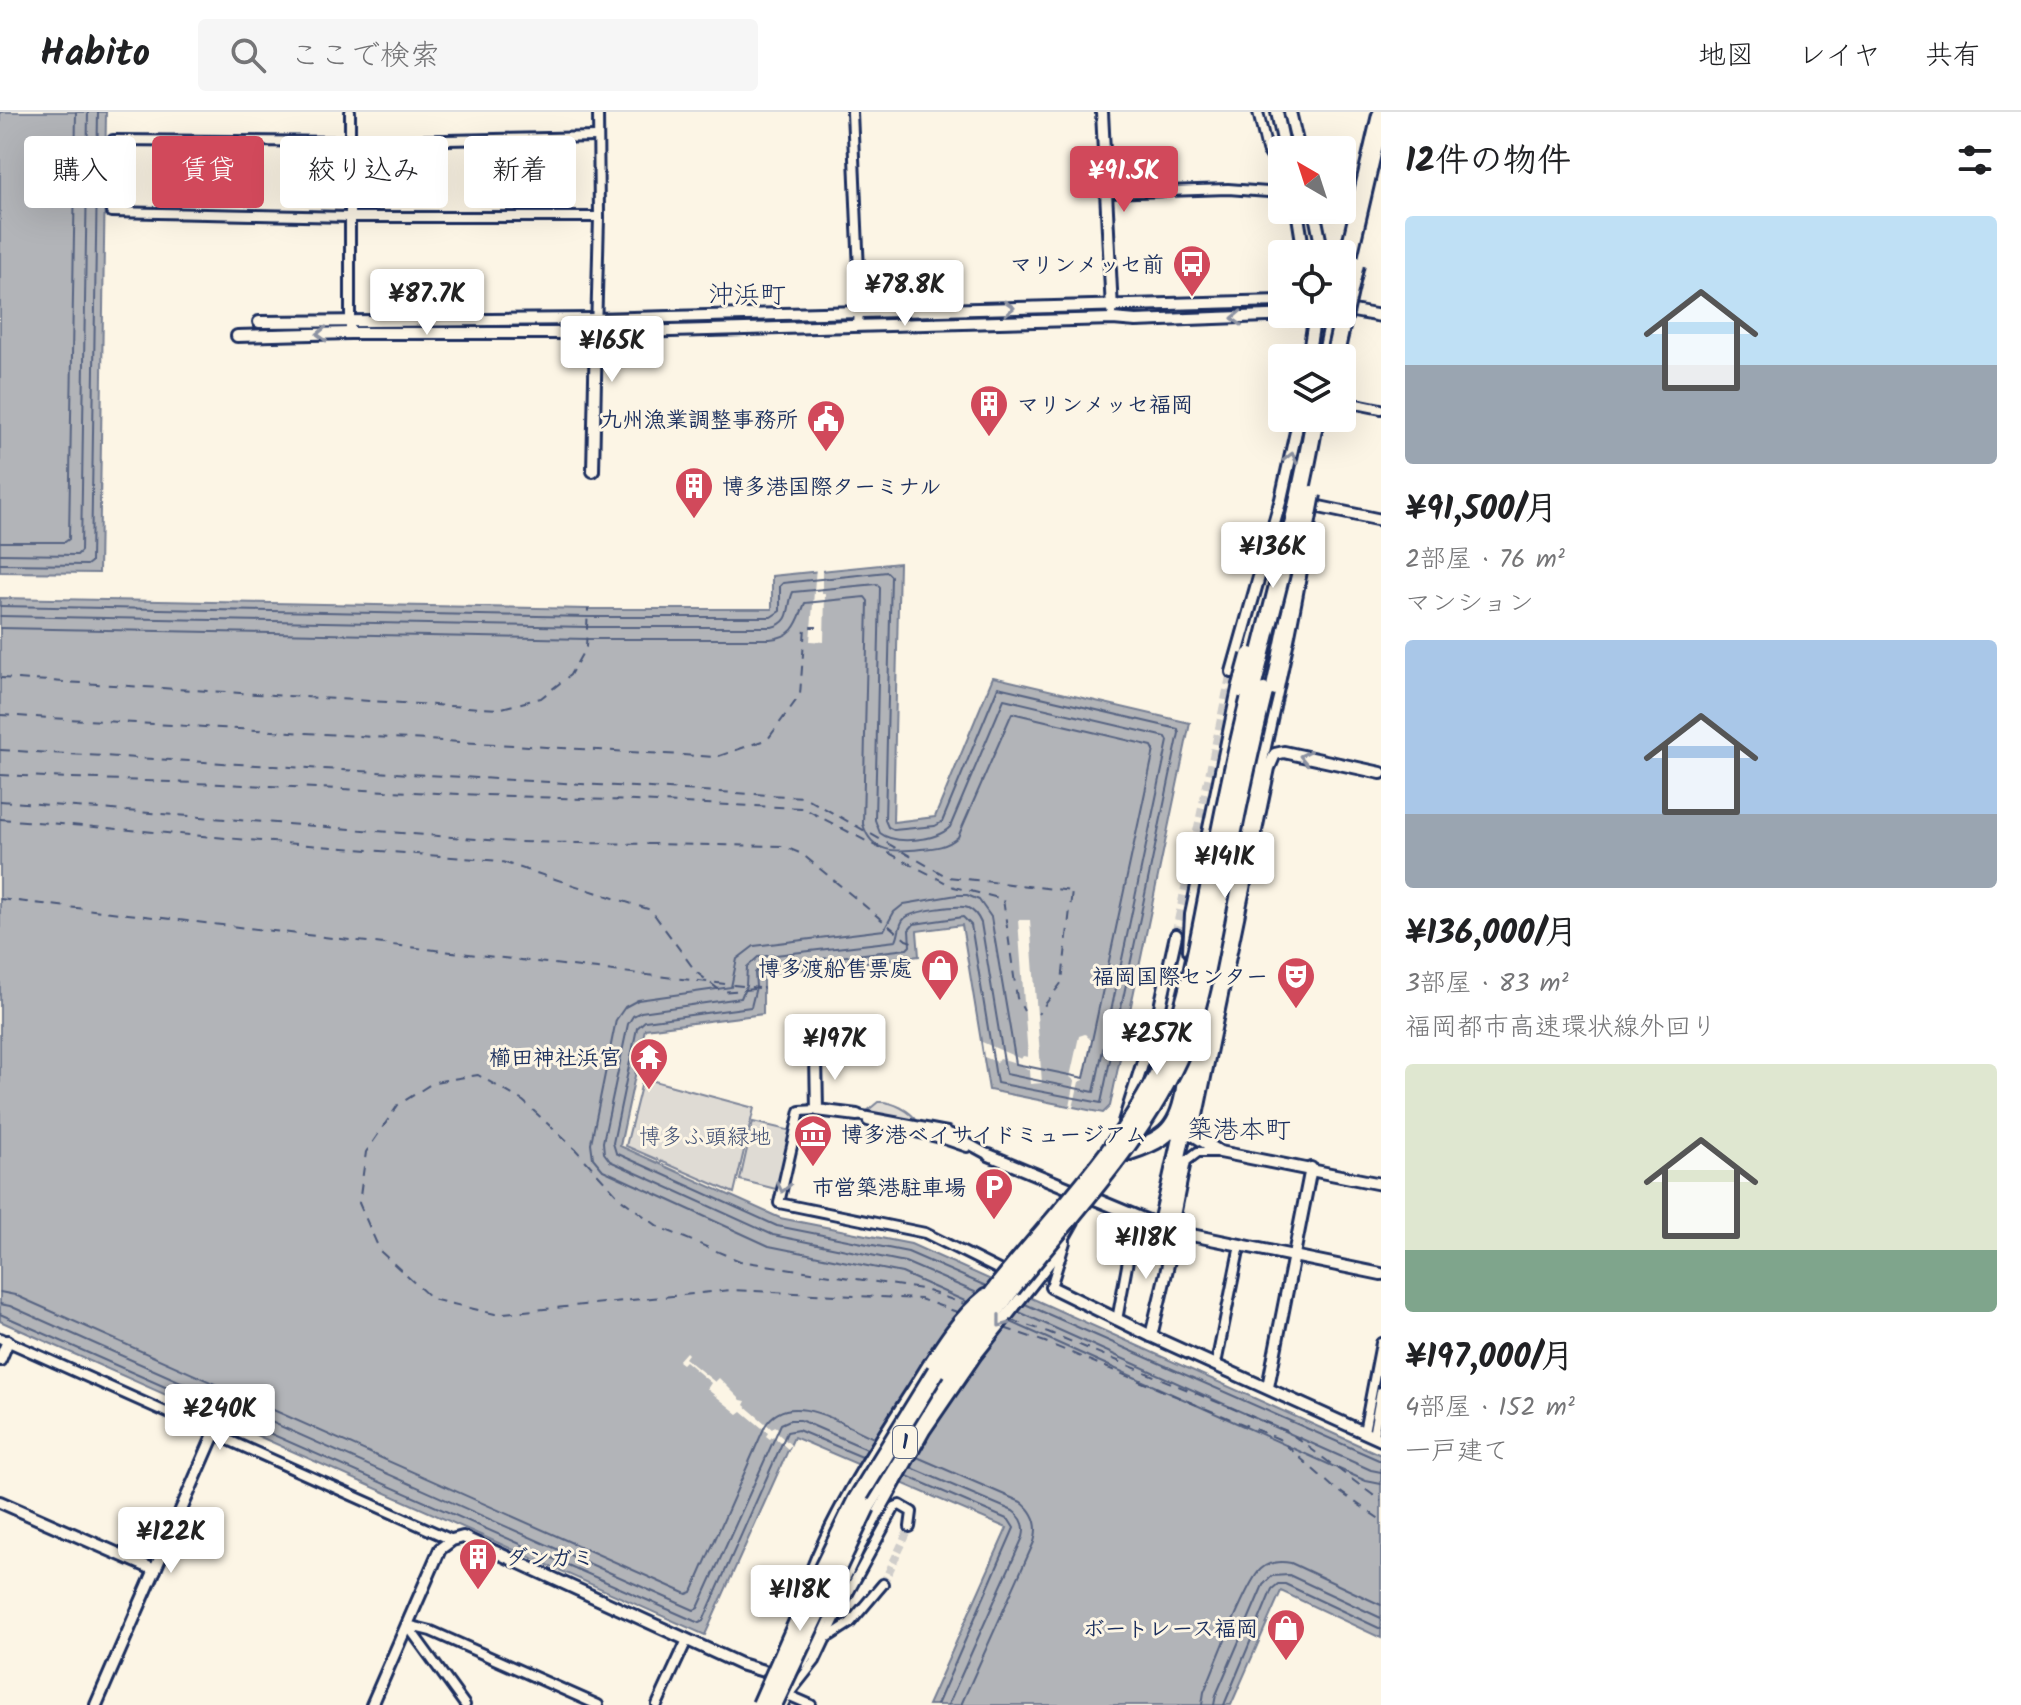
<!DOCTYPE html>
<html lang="ja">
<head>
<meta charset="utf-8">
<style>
  body { margin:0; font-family:Kalam,"Klee One",sans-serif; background:#f6f6f6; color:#202124; height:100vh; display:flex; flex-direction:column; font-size:30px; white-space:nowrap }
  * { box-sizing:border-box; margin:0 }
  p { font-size:26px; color:#757577 }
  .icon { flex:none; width:44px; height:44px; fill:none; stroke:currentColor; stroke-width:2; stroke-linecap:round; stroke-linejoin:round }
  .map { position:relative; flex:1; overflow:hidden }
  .panel { display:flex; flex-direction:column; background:#fff; width:640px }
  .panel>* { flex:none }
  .top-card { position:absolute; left:24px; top:24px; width:760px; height:72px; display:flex; gap:16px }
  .needle { width:52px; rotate:321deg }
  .controls { position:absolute; left:1268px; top:24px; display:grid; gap:16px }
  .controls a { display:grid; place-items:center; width:88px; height:88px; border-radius:8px; background:#fff; box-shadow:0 8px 32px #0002; font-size:40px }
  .price { position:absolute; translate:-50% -68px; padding:0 18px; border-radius:8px; background:#fff; color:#222; font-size:26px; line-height:52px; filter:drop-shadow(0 2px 4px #0008) }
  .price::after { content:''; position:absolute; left:50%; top:48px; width:24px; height:18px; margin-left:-12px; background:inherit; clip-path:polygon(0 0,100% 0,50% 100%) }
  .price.active { background:#d1495b; color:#fff }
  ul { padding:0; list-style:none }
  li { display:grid; align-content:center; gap:16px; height:424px; padding:0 24px }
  li span { display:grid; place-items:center; height:248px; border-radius:8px; color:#555 }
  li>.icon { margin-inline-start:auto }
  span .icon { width:144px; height:144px; fill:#fffc; stroke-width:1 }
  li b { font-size:34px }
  h2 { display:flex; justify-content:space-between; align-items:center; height:96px; padding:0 24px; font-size:34px }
  .chip { padding:0 28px; border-radius:8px; background:#fff; box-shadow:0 8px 32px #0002; font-size:28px; line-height:72px }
  .chip.active { background:#d1495b; color:#fff }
  header { display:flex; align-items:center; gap:48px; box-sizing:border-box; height:112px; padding:0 40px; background:#fff; border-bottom:2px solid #e0e0e0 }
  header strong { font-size:38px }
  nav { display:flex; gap:44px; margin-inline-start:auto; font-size:28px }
  .search { width:560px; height:72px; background:#f6f6f6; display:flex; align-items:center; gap:20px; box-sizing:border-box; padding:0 28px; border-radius:8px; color:#757577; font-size:30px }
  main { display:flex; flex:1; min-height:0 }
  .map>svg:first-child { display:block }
  .green { fill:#dfdbd4; stroke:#7d8599; stroke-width:2 }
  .water { fill:#b2b4b8; stroke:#767f94; stroke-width:2 }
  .pier { fill:#fcf5e5 }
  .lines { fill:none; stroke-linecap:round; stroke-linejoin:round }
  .shore { stroke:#576482; stroke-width:2 }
  .ferry { stroke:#485779; stroke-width:2; stroke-dasharray:10 8; stroke-linecap:butt }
  .minor-tunnel { stroke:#cfcdca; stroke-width:8; stroke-dasharray:8 4; stroke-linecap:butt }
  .tertiary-tunnel { stroke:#cfcdca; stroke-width:10; stroke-dasharray:10 5; stroke-linecap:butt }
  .minor-casing { stroke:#1b2f5e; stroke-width:14 }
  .tertiary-casing { stroke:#1b2f5e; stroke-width:16 }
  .motorway-casing { stroke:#1b2f5e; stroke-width:22 }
  .minor { stroke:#fcf5e5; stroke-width:8 }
  .tertiary { stroke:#fcf5e5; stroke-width:10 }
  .motorway { stroke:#fcf5e5; stroke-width:16 }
  .motorway-bridge-casing { stroke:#1b2f5e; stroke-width:22; stroke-linecap:butt }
  .motorway-bridge { stroke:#fcf5e5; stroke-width:16 }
  .oneway { stroke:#8c92a2 }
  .labels { text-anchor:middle; stroke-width:6; stroke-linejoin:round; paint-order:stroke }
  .shield { fill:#fcf5e5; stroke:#5e6a86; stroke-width:2 }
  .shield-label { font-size:20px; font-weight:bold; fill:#1b2f5e }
  .poi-label { font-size:22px; font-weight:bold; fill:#1b2f5e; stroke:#fcf5e5; text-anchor:end }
  .park-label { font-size:22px; fill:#425176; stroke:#fcf5e5 }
  .quarter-label { font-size:26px; fill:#1b2f5e; stroke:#fcf5e5 }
</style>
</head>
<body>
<header>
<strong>Habito</strong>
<div class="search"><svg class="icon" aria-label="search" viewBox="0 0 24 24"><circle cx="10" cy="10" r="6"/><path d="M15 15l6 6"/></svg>ここで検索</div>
<nav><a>地図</a><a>レイヤ</a><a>共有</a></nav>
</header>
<main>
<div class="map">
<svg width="1381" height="1593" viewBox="0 0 1381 1593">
  <rect width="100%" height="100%" fill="#fcf5e5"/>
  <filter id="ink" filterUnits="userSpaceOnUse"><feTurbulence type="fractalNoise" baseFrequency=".0125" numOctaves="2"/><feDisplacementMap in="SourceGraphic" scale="16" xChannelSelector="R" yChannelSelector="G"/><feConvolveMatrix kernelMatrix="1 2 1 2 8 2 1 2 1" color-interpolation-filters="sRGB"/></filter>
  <g filter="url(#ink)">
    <g class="green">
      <polygon points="643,966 754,996 734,1081 626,1034"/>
      <path d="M878,990C893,989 910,999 918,1010L866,1000Z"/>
      <polygon points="753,1010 792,1019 780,1078 740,1068"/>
    </g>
    <g class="water">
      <polygon points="0,0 106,0 99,461 0,460"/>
      <polygon points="899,451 893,710 935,705 993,565 1190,611 1110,994 1103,1001 989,978 962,813 917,819 919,844 763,862 763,902 645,917 620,1034 780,1106 911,1132 1381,1343 1381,1526 1281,1479 1231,1593 928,1593 1007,1416 794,1325 705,1523 0,1209 0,486 588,497 772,497 772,464"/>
    </g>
    <g class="pier">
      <polygon points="816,455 822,455 822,481 825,481 824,530 810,529"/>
      <polygon points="1018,808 1030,808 1042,971 1030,972 1029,958 1019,952 1000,946 997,950 984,945 982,930 1021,947 1023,944 1028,945"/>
      <polygon points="1085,922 1092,929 1084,968 1079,970 1073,996 1070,995 1075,969 1070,965 1079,924"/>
      <polygon points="686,1240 688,1242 685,1246 715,1270 719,1266 741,1288 746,1289 744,1293 772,1317 775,1314 778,1316 776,1320 791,1333 788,1337 773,1324 770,1327 766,1324 768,1321 742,1299 738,1302 707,1277 711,1271 685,1249 682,1252 678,1249"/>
    </g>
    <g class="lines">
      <g class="shore">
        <polyline points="0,430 65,430 69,427 76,0"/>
        <polyline points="0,442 77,443 81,439 88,0"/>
        <polyline points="0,452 87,453 91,450 98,0"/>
        <polyline points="0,494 588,505 771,505 780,499 780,474 783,471 887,460 891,464 885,708 888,715 894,718 935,714 942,710 998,575 1178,617 1179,621 1101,991 997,971 971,813 963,805 914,812 909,818 910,834 907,837 761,854 755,861 756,875 751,895 645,909 637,916 613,1031 616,1041 777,1114 908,1140 986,1174"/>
        <path d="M0,504L588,515H772C793,510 786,495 793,480L877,472L880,476L875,708L880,721C895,733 936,729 950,715L1004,587L1166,625L1168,629L1094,980L1006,962L981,811C978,804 975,799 968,796C959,792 913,799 905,806C898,812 900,822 896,829L758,845L747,855L746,874L741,886L641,900L633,904L628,912L603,1030L604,1041L610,1049L773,1123L905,1150L977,1181"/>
        <path d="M0,516L588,527H770C795,525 797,510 805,491L865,485L868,489L863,712C871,742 896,740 921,737C935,736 947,735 958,725L1012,601L1152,634L1154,638L1084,966L1016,952L991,805L979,788L967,783H957L904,792L894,800L884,818L754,834L737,847L731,875L638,888L625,895L616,908L591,1031L593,1046L603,1058L769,1134L902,1161L967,1190"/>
        <path d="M0,1180L15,1183L687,1482L692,1480L765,1314C788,1275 843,1313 874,1326"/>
        <polyline points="0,1192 10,1194 694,1498 698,1496 781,1312 790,1308 800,1308 867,1337"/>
        <polyline points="1025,1192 1381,1349"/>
        <polyline points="1019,1200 1371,1358 1381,1360"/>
        <polyline points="0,1202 699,1511 703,1509 787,1320 798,1318 862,1345"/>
        <polyline points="1011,1210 1366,1369 1381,1372"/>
        <path d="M917,1345L1021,1390C1035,1401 1039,1414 1034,1430L961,1593"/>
        <path d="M912,1356L1013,1399C1023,1406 1026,1414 1023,1425L948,1593"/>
        <polyline points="907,1364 1009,1408 1014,1416 937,1593"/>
        <path d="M1202,1593L1204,1580C1214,1557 1246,1470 1261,1457C1269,1450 1280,1449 1291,1451L1381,1493"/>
        <polyline points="1214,1593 1216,1583 1263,1473 1272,1464 1289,1463 1381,1506"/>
        <polyline points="1224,1593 1272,1477 1278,1472 1285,1472 1381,1517"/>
      </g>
      <g class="ferry">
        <polyline points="0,566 498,597 541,586 570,563 586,535 588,497"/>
        <polyline points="0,603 716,645 768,627 800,583 805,515 817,515"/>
        <polyline points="0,638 804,685 948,765 1072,779 1062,870 1038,902"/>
        <polyline points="0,663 803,696 954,775 1003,787 1017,886 1024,899"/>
        <polyline points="0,689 514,730 783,734 802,742 906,828 918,832"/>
        <polyline points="0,707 499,749 651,798 696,860 722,880 764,876"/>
        <polyline points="0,787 759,876"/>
        <polyline points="960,1201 920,1187 731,1178 495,1202 432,1187 380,1139 359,1091 366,1040 398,993 434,970 478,963 523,989 575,1037 621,1087 659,1115 740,1149 922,1177 967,1193"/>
        <polyline points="1011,1208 1048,1220 1287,1319 1381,1389"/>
        <polyline points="1004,1216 1045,1230 1279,1327 1333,1375 1381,1408"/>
      </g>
      <polyline class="minor-tunnel" points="883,1472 910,1415"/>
      <polyline class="tertiary-tunnel" points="1176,823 1232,560"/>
      <defs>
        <g id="minor">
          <polyline points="350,0 350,221"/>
          <polyline points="852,0 860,182 858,214"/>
          <polyline points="1258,0 1267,38 1273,47 1282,45"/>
          <polyline points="113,28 350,30 597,25"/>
          <polyline points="1106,81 1228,77 1282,81"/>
          <polyline points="111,100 349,105 599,105"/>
          <polyline points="596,221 599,105 598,0"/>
          <polyline points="1342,289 1381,297"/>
          <polygon points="819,914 823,915 825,921 816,943 812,921"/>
          <polyline points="817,998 800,999 779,1091 925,1121 1007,1162"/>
          <polyline points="857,1003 947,1020 989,1043"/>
          <polyline points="868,1009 941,1026 967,1035"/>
          <polyline points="1172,1119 1186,1049 1198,1040 1220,1040"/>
          <polyline points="1051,1175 1065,1130"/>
          <polyline points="1117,1208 1136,1105"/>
          <polyline points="0,1226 452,1428"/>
          <polyline points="1216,1252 1240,1133"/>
          <polyline points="1364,1320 1381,1231"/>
          <polyline points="1373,1324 1381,1280"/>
          <polyline points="830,1524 850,1511 883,1472"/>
          <polyline points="788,1583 811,1593"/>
          <polyline points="465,1593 407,1513 431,1519 598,1593"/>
          <polyline points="657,1593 687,1528"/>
          <polyline points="783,1593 788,1583 815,1549 840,1496 895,1395 900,1393 912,1400 910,1415"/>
        </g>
        <g id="tertiary">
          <polyline points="1102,0 1112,198"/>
          <polyline points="1277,0 1285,38"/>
          <polyline points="1290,0 1299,38"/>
          <polyline points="1297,98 1304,142"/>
          <polyline points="1314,98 1323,142"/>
          <polyline points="1342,197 1381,204"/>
          <polyline points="259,210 595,207 1282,189"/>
          <polyline points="237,224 350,221 596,221 1113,207 1136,209 1318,202"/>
          <polyline points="1308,246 1315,202"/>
          <polyline points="593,359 596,221"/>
          <polyline points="1305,392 1381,408"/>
          <polyline points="1232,560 1281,387 1299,306"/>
          <polyline points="1381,661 1284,640 1275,642 1269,656 1193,1023 1220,1040 1381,1072"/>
          <polyline points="816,943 817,998 857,1003"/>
          <polyline points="1124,1010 1160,895 1176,823"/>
          <polyline points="989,1043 1172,1119 1381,1162"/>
          <polyline points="1051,1175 1151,1224 1381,1328"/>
          <polyline points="1151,1224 1171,1140 1172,1119"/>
          <polyline points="0,1248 8,1229"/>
          <polyline points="1268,1275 1311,1056"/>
          <polyline points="0,1390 155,1458"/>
          <path d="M803,1482C826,1412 874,1338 914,1276C935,1243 954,1208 985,1183"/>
          <polyline points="789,1560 801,1552 810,1540 859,1435 924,1319 976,1243 1051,1148 1073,1109"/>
          <polyline points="96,1593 215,1320"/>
          <polyline points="372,1593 440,1437 452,1428 463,1425 740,1552 767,1560 777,1557"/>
        </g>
        <g id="motorway">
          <polyline points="1342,171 1381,3"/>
          <polyline points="1328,236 1335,202"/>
          <polyline points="1192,838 1194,803 1241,577"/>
          <path d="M1115,1044C1131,1038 1147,1035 1161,1025C1190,1006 1186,955 1188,925"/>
          <path d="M1161,1115C1193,980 1218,845 1246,709C1264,621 1286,535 1300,446"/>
          <polyline points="936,1259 1000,1172"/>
          <polyline points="866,1395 946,1265 1011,1177"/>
        </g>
      </defs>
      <use href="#minor" class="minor-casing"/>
      <use href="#tertiary" class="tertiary-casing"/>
      <use href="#motorway" class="motorway-casing"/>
      <use href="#minor" class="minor"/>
      <use href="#tertiary" class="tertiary"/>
      <use href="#motorway" class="motorway"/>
      <defs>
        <g id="motorway-bridge">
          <polyline points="1334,246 1355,152"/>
          <polyline points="1300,446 1312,382"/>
          <polyline points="1241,577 1250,544"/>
          <path d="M1000,1172C1056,1102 1123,1036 1162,954C1184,906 1194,853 1204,802C1215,745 1226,687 1239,630C1264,522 1296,416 1315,306"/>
          <path d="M1011,1177C1072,1100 1144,1028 1183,936C1201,893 1208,845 1217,800C1231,726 1246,653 1264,580"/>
          <polyline points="761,1593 806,1491 856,1389 936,1259"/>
          <polyline points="773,1593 866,1395"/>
        </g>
      </defs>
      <use href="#motorway-bridge" class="motorway-bridge-casing"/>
      <use href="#motorway-bridge" class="motorway-bridge"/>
    </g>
    <defs><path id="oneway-chevron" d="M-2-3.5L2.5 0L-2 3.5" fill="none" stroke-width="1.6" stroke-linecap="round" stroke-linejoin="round" transform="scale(2)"/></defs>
    <g class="oneway">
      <use href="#oneway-chevron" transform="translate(1009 196) rotate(-2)"/>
      <use href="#oneway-chevron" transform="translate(1237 206) rotate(178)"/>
      <use href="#oneway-chevron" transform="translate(322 222) rotate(178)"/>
      <use href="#oneway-chevron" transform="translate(1291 346) rotate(-76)"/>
      <use href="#oneway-chevron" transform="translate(1305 645) rotate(-168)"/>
      <use href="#oneway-chevron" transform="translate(783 1075) rotate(102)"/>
      <use href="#oneway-chevron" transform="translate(1002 1210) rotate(128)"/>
    </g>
  </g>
  <defs>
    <symbol id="bus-pin" viewBox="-11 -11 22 30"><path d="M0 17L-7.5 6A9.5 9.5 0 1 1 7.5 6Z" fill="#d1495b" stroke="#fcf5e5"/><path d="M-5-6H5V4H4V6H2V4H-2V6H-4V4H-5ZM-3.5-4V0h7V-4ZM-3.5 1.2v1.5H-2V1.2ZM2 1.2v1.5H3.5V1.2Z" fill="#fff"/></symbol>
    <symbol id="building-pin" viewBox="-11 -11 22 30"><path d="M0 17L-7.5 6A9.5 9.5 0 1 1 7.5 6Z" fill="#d1495b" stroke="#fcf5e5"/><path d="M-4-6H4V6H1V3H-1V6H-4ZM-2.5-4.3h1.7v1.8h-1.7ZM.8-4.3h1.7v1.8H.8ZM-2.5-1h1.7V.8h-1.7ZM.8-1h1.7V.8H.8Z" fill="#fff"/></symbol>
    <symbol id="civic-pin" viewBox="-11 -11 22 30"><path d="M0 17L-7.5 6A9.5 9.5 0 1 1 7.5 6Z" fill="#d1495b" stroke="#fcf5e5"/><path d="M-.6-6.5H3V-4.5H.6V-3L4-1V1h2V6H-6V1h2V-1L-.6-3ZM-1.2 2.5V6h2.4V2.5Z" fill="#fff"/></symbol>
    <symbol id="shop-pin" viewBox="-11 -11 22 30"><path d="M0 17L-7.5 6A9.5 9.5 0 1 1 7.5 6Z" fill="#d1495b" stroke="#fcf5e5"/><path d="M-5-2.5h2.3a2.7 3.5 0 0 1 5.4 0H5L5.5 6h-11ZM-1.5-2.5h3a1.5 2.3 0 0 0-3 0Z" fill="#fff"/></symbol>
    <symbol id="theatre-pin" viewBox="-11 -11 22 30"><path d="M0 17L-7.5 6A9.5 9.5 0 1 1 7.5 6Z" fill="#d1495b" stroke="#fcf5e5"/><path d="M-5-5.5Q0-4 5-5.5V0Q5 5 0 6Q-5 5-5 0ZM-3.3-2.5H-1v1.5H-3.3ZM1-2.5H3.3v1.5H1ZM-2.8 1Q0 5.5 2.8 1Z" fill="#fff"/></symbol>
    <symbol id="temple-pin" viewBox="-11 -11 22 30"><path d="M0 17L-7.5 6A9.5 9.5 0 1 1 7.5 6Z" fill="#d1495b" stroke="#fcf5e5"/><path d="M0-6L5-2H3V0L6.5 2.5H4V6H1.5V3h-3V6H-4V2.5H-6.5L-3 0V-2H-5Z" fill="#fff"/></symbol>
    <symbol id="museum-pin" viewBox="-11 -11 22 30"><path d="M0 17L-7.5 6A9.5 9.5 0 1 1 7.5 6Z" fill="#d1495b" stroke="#fcf5e5"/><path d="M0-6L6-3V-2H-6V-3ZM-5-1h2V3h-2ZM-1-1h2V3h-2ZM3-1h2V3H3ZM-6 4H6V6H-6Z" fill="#fff"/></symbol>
    <symbol id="parking-pin" viewBox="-11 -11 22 30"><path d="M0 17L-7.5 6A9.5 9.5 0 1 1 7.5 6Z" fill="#d1495b" stroke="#fcf5e5"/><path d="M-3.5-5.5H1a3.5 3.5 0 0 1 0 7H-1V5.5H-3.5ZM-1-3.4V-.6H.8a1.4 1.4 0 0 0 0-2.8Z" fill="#fff"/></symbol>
  </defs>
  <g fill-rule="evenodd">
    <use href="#bus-pin" x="1170" y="130" width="44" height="60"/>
    <use href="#building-pin" x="967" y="270" width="44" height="60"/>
    <use href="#civic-pin" x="804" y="285" width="44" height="60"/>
    <use href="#building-pin" x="672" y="352" width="44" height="60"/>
    <use href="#shop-pin" x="918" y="834" width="44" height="60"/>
    <use href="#theatre-pin" x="1274" y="842" width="44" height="60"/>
    <use href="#temple-pin" x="627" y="923" width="44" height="60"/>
    <use href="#museum-pin" x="791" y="1000" width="44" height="60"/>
    <use href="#parking-pin" x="972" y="1053" width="44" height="60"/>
    <use href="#building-pin" x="456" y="1423" width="44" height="60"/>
    <use href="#shop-pin" x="1264" y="1494" width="44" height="60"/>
  </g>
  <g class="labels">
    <rect class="shield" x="893" y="1314" width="24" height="32" rx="6"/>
    <g class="shield-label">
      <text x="905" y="1337">1</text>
    </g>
    <g class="poi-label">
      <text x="1164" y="160">マリンメッセ前</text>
      <text x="1017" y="300" text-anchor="start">マリンメッセ福岡</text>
      <text x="798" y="315">九州漁業調整事務所</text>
      <text x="722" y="382" text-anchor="start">博多港国際ターミナル</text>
      <text x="912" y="864">博多渡船售票處</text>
      <text x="1268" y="872">福岡国際センター</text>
      <text x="621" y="953">櫛田神社浜宮</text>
      <text x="841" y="1030" text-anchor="start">博多港ベイサイドミュージアム</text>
      <text x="966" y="1083">市営築港駐車場</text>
      <text x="506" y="1453" text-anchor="start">ダンガミ</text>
      <text x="1258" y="1524">ボートレース福岡</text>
    </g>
    <g class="park-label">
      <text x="705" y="1032">博多ふ頭緑地</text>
    </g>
    <g class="quarter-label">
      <text x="747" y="191">沖浜町</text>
      <text x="1239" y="1026">築港本町</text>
    </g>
  </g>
</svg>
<div class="controls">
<a><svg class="needle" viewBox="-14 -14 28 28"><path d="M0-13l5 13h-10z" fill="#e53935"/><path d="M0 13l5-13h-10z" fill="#757577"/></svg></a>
<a><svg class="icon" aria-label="locate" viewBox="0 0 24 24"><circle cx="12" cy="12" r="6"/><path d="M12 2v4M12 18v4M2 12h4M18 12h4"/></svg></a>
<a><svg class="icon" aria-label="layers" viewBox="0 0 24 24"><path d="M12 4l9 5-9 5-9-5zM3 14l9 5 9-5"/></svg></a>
</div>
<b class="price active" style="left:1124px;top:102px">¥91.5K</b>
<b class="price" style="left:905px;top:216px">¥78.8K</b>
<b class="price" style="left:427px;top:225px">¥87.7K</b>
<b class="price" style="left:612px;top:272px">¥165K</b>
<b class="price" style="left:1273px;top:478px">¥136K</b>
<b class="price" style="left:1225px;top:788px">¥141K</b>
<b class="price" style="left:1157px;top:965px">¥257K</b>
<b class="price" style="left:835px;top:970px">¥197K</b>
<b class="price" style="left:1146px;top:1169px">¥118K</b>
<b class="price" style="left:220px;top:1340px">¥240K</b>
<b class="price" style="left:171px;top:1463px">¥122K</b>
<b class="price" style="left:800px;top:1521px">¥118K</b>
<div class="top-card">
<a class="chip">購入</a>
<a class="chip active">賃貸</a>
<a class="chip">絞り込み</a>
<a class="chip">新着</a>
</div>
</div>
<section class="panel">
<h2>12件の物件<svg class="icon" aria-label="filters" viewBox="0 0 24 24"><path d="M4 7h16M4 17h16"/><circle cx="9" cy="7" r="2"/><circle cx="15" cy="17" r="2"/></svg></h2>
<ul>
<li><span style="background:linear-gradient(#bfe0f5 60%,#9aa5b1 0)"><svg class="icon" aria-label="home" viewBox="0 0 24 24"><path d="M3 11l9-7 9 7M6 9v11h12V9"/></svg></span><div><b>¥91,500/月</b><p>2部屋 · 76 m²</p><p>マンション</p></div></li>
<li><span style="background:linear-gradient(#a9c7e8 70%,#9aa5b1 0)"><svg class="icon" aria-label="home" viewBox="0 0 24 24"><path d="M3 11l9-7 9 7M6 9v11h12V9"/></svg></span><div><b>¥136,000/月</b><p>3部屋 · 83 m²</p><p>福岡都市高速環状線外回り</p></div></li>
<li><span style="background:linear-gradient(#dfe7d0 75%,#7fa58c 0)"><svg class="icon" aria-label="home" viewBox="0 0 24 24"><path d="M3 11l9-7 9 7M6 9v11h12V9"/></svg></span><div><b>¥197,000/月</b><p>4部屋 · 152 m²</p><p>一戸建て</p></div></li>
</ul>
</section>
</main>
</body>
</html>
